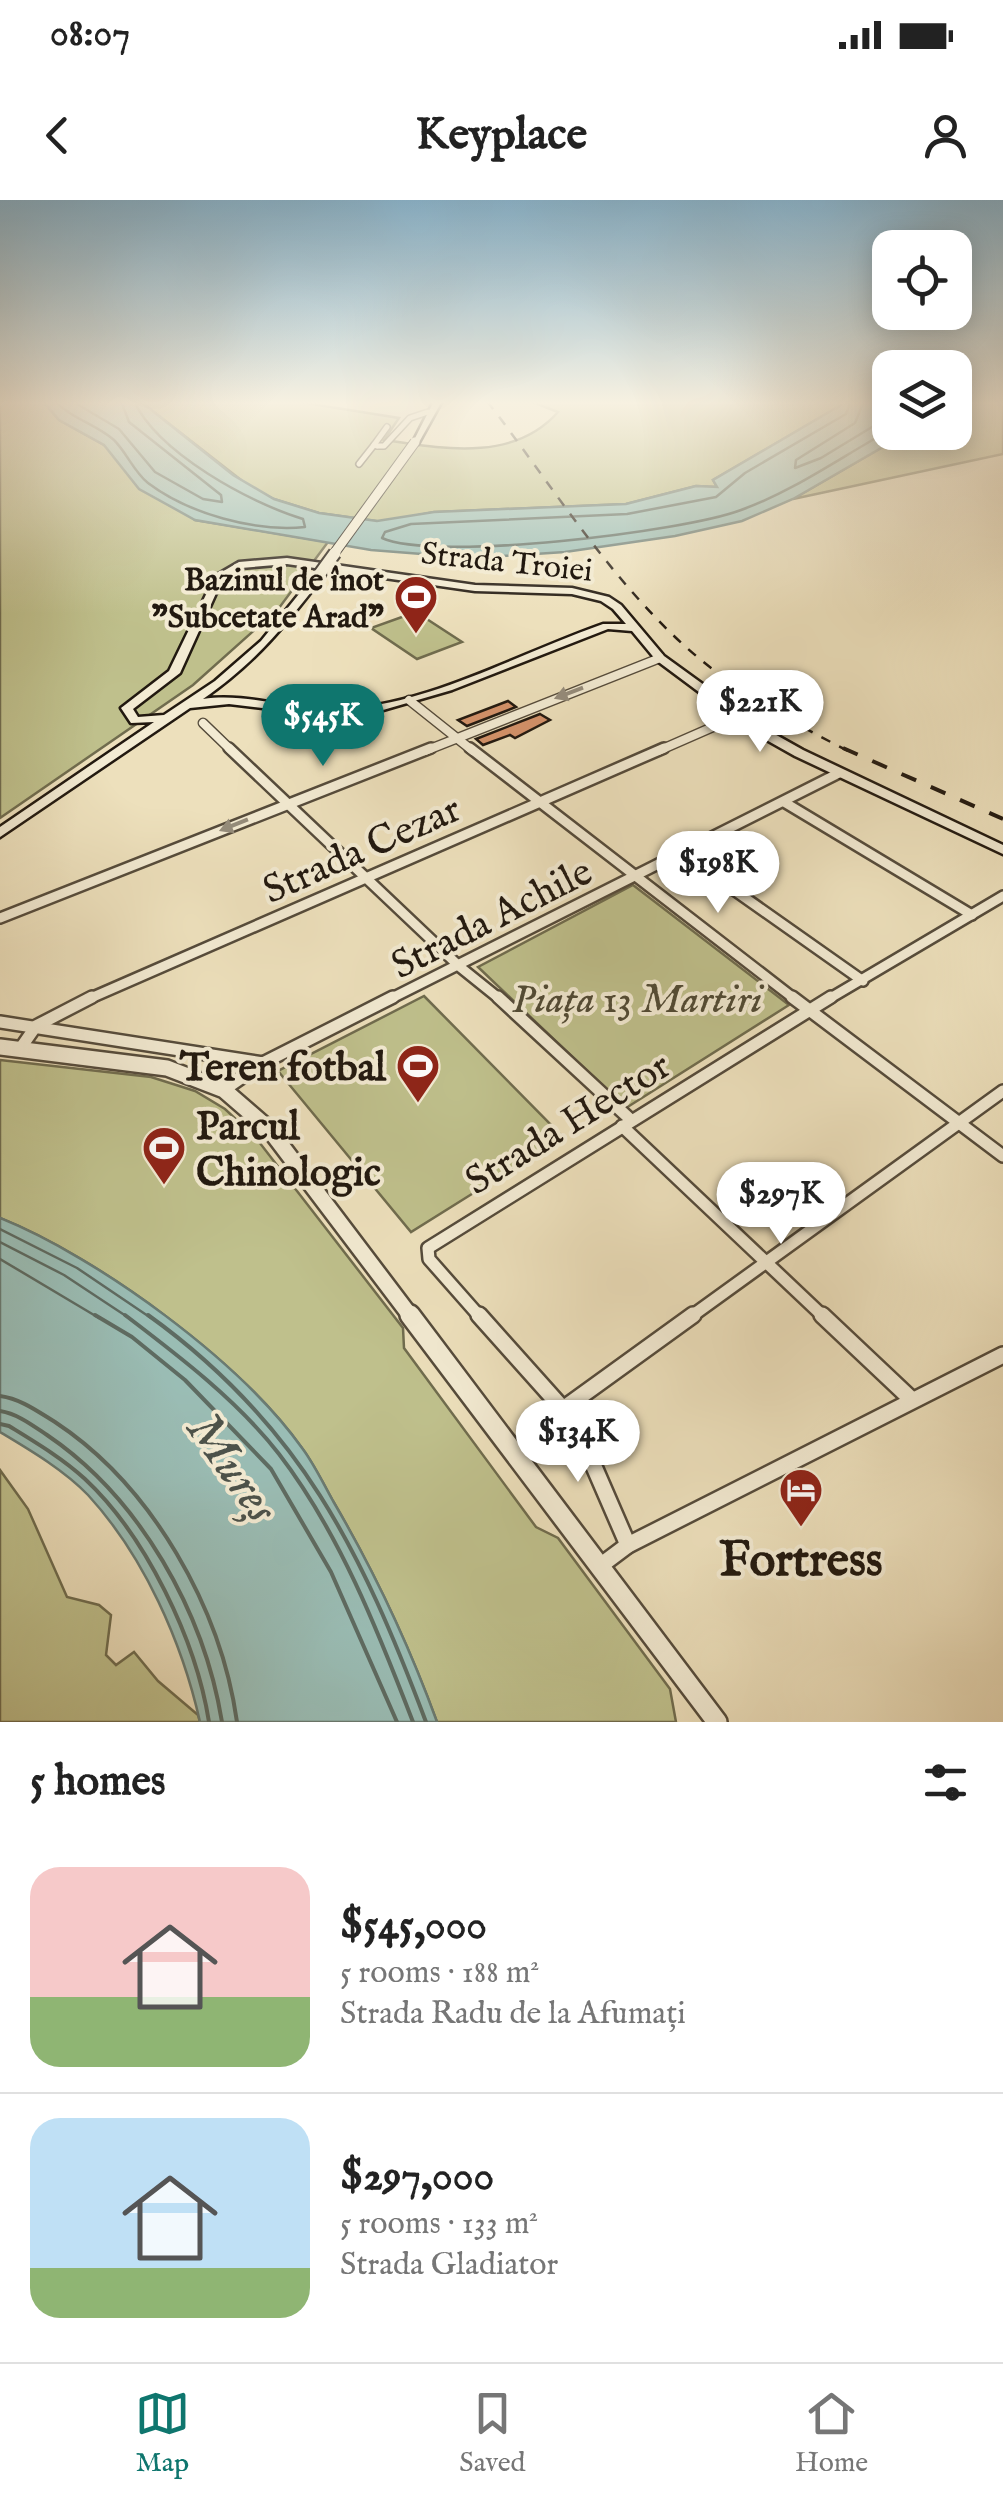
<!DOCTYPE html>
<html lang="en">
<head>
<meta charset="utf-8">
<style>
  body { margin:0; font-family:"IM FELL English",serif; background:#f6f6f6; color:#222; height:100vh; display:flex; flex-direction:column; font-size:38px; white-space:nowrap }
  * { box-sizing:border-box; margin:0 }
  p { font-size:32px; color:#767676 }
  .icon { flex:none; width:55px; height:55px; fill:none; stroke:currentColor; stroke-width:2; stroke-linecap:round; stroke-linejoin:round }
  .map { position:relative; height:1522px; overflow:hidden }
  .sheet { display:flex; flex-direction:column; background:#fff; flex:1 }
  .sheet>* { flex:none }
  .tools { position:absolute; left:872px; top:30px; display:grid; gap:20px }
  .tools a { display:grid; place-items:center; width:100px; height:100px; border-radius:20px; background:#fff; box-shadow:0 5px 25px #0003; font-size:50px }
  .price { position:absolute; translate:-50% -85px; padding:0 22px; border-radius:35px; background:#fff; color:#222; font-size:32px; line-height:65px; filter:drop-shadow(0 2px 5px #0008) }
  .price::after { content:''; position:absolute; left:50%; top:60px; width:30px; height:22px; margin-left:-15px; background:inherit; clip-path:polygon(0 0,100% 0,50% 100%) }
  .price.selected { background:#0f766e; color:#fff }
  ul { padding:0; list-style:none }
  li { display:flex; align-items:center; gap:30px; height:250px; padding:0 30px }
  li+li { border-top:2px solid #e0e0e0 }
  li span { display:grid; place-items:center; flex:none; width:280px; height:200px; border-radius:30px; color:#555 }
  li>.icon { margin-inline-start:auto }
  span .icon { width:120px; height:120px; fill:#fffc; stroke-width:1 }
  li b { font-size:42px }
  h2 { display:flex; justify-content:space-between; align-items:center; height:120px; padding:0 30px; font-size:42px }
  .status { display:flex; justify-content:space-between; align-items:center; height:70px; padding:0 50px; background:#fff; direction:ltr }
  .status svg { height:28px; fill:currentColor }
  header { display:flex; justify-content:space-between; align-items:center; height:130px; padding:0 30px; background:#fff; font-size:45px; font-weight:700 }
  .dock { display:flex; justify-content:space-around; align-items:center; height:140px; border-top:2px solid #e0e0e0; background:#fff; font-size:28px; color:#767676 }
  .dock a { display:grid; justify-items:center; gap:5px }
  .dock .selected { color:#0f766e }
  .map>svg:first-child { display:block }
  .green { fill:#bfc08c; stroke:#706c4e; stroke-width:2.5 }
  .water { fill:#9abdb5; stroke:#6a7b73; stroke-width:2.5 }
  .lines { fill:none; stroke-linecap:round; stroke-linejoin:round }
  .shore-far1 { stroke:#5e6b62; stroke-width:2.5 }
  .shore { stroke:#5e6b62; stroke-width:4 }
  .building { fill:#d5936b; stroke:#221910; stroke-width:2.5 }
  .minor-far4-casing { stroke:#554b3b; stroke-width:8 }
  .minor-far3-casing { stroke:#554b3b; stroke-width:11 }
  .minor-far2-casing { stroke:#554b3b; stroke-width:14 }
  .minor-far1-casing { stroke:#554b3b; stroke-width:16 }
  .minor-casing { stroke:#554b3b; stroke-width:20 }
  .tertiary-far1-casing { stroke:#554b3b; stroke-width:20 }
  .tertiary-casing { stroke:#554b3b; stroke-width:24 }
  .secondary-casing { stroke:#221910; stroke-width:5 }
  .minor-far4 { stroke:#f3ebd3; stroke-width:5 }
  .minor-far3 { stroke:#f3ebd3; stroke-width:8 }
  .minor-far2 { stroke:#f3ebd3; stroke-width:9 }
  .minor-far1 { stroke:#f3ebd3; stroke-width:11 }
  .minor { stroke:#f3ebd3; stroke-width:15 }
  .tertiary-far1 { stroke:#f3ebd3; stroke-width:15 }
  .tertiary { stroke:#f3ebd3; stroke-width:19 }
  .secondary { fill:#f3ebd3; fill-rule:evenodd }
  .rail-far1 { stroke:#221910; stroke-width:2.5; stroke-dasharray:10 10; stroke-linecap:butt }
  .rail { stroke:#221910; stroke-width:4; stroke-dasharray:16 16; stroke-linecap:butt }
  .secondary-bridge-far1-casing { stroke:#221910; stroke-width:11; stroke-linecap:butt }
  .secondary-bridge-casing { stroke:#221910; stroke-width:15; stroke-linecap:butt }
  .secondary-bridge-far1 { stroke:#f3ebd3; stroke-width:9 }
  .secondary-bridge { stroke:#f3ebd3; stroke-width:11 }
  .oneway { fill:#958c7b }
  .labels { text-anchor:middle; stroke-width:8; stroke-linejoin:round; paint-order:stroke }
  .far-street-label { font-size:32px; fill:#221910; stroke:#f3ebd3 }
  .far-poi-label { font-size:32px; font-weight:bold; fill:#221910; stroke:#f3ebd3; text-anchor:end }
  .street-label { font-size:40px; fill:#221910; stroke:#f3ebd3 }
  .park-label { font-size:40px; font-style:italic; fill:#514b35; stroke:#f3ebd3 }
  .poi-label { font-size:40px; font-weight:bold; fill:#221910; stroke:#f3ebd3; text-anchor:end }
  .near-poi-label { font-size:48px; font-weight:bold; fill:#221910; stroke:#f3ebd3 }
  .near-water-label { font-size:50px; font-style:italic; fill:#4c524a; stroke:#f3ebd3 }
</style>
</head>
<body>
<div class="status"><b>08:07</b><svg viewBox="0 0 49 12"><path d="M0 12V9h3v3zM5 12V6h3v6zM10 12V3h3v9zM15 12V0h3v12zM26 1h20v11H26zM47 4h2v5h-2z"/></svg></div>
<header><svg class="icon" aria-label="back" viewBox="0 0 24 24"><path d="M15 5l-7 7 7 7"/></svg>Keyplace<svg class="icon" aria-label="person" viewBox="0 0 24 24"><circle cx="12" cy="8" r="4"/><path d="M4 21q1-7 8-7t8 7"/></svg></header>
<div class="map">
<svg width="1003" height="1522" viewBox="0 0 1003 1522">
  <rect width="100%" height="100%" fill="#ede0bc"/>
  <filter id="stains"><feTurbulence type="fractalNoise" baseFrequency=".002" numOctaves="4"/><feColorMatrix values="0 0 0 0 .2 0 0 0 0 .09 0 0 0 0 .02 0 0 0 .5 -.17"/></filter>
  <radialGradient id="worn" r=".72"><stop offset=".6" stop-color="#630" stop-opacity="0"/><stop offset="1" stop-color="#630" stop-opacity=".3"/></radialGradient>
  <g class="green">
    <polygon points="0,201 43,201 59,220 104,245 195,320 328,342 279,408 193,485 0,618"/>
    <path d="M140,201H293L399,218L384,240C444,249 514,262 558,212L530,201H848L713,280L717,287L696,286L626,304L434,312L383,322L319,313L274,299L250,287Z"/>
    <polygon points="968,201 1003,201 1003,254 793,299 907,233 955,232 955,208"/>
    <polygon points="416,412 462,442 417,459 371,428"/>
    <polygon points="633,685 789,805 626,908 478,767"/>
    <polygon points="424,796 563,937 411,1032 278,871"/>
    <path d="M0,860L151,877L195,891L225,909L256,938L403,1128L404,1148L536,1327L558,1338L670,1489L676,1522H437C409,1445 374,1371 333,1301C323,1283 314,1264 302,1248C240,1161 99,1058 0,1018Z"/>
    <polygon points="0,1270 28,1309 67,1397 99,1405 111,1415 106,1455 116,1465 134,1452 158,1481 198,1515 200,1522 0,1522"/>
  </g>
  <g class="water">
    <polygon points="43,201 140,201 233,275 274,299 319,313 377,321 434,312 626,304 696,286 717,287 713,280 848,201 890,201 890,232 907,233 793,299 742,321 675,336 565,352 473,358 371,350 195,320 139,289 104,245 59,220"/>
    <path d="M0,1018C99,1058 240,1161 302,1248C314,1264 323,1283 333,1301C374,1371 409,1445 437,1522H200C182,1442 144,1356 88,1295C64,1270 30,1250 0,1232Z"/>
  </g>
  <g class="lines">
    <g class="shore-far1">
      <path d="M55,201C72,219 96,224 114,240C127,253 134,272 148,283C189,314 255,332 305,327L303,319C250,303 158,253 134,201"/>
      <polyline points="72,201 119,229 155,272 203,299 222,302 221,295 129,222 121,201"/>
      <path d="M851,201L846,214L745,273L716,297L627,314L411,324L385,332L382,338C434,362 683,332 741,310C794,291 841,257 890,230"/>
      <polyline points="864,201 855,223 796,260 795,268 821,258 890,216"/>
      <polyline points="0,1029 77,1068 151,1118"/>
      <polyline points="0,1042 64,1075 129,1118"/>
      <polyline points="0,1059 99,1118"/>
    </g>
    <g class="shore">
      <polyline points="95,1115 132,1137 185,1180 271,1269 331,1372 397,1522"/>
      <path d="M125,1115C179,1156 238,1201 279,1254C339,1332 378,1431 413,1522"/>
      <path d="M148,1115C300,1224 362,1352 426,1522"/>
      <path d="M0,1196C21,1199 37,1211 55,1222C152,1286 221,1408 237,1522"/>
      <path d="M0,1211C18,1214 32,1225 47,1235C140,1298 204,1412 222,1522"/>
      <path d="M0,1224L9,1226C35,1242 62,1258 85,1279C146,1336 196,1440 209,1522"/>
    </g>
  </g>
  <g class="building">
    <polygon points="508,501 516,507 467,526 458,520"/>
    <polygon points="540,514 550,520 515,538 510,535 483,545 476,539"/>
  </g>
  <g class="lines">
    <defs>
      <g id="minor-far4">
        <polyline points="377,246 374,245 387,227"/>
        <polyline points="378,246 384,246 410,218 428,212"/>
        <polyline points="359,264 374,245"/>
      </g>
      <g id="minor-far3">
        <polyline points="409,500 473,551"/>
        <polyline points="203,523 232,551"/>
        <polyline points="425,551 660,458"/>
        <polyline points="658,551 738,516"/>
      </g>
      <g id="minor-far2">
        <polyline points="229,548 460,767 501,800"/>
        <polyline points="470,548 796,800"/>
        <polyline points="784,602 972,715"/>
        <polyline points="683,654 863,781"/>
        <polyline points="0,718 431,548"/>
        <polyline points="86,800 664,548"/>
        <polyline points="388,800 839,573"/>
        <polyline points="827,800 1003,696"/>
      </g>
      <g id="minor-far1">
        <polyline points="498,797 631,920"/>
        <polyline points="792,797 1003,956"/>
        <polyline points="0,822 263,863"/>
        <polyline points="20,849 36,826 92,797"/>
        <polyline points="224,890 263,863 393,797"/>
        <polyline points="622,926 825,1118"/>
        <polyline points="481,1118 429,1059 428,1048 831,797"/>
        <polyline points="689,1118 1003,891"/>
      </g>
      <g id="minor">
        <polyline points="479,1115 563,1209 592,1262 628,1345"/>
        <polyline points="822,1115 911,1199"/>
        <polyline points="563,1209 693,1115"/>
        <polyline points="600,1366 628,1345 1003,1155"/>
      </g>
      <polyline id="tertiary-far1" points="0,847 167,868 224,890 269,929 412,1118"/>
      <polyline id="tertiary" points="410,1115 717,1522"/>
      <g id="secondary">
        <polygon points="434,201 442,201 418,244 412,244"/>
        <path d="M287,358L475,385L572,388L609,397L621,405L664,456L762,527L803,550L1003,645V654L795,556L754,533L656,460L632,431L608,429L452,490L383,510L330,516L229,504L190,508L0,637V627L154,522L131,523L121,508L169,471L215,376L239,362ZM287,364L475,391L572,394L601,401L613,409L626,424H603C520,453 437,501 348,509C299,513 251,492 203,499C255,463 286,425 324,375L319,372L316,373L261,441L215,481L164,515L138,517L133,509L180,473L222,380L241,368Z"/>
      </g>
    </defs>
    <use href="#minor-far4" class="minor-far4-casing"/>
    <use href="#minor-far3" class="minor-far3-casing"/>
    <use href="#minor-far2" class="minor-far2-casing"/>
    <use href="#minor-far1" class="minor-far1-casing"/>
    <use href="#minor" class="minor-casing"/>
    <use href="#tertiary-far1" class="tertiary-far1-casing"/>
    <use href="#tertiary" class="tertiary-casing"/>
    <use href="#secondary" class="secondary-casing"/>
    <use href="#minor-far4" class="minor-far4"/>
    <use href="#minor-far3" class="minor-far3"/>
    <use href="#minor-far2" class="minor-far2"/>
    <use href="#minor-far1" class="minor-far1"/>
    <use href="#minor" class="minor"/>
    <use href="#tertiary-far1" class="tertiary-far1"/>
    <use href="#tertiary" class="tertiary"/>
    <use href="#secondary" class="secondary"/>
    <path class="rail-far1" d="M487,201C548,280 602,367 674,436C725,485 786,519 848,551"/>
    <polyline class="rail" points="843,548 1003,619"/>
    <defs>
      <polyline id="secondary-bridge-far1" points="333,355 415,242"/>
      <polyline id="secondary-bridge" points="319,375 335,353"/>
    </defs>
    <use href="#secondary-bridge-far1" class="secondary-bridge-far1-casing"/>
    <use href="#secondary-bridge" class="secondary-bridge-casing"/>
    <use href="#secondary-bridge-far1" class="secondary-bridge-far1"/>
    <use href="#secondary-bridge" class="secondary-bridge"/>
  </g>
  <defs><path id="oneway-solid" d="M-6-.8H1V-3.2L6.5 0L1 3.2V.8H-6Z" transform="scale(2.5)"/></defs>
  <g class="oneway">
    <use href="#oneway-solid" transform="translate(569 493) rotate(159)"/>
    <use href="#oneway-solid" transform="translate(234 625) rotate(158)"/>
  </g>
  <linearGradient id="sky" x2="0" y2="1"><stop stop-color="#89b8d4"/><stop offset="0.49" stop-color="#f7f1e1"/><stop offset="1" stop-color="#f7f1e1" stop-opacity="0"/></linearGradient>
  <rect width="1003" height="414" fill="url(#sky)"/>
  <defs>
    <symbol id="stadium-pin" viewBox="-11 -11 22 30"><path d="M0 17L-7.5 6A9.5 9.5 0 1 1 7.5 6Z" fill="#8f2418" stroke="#f3ebd3"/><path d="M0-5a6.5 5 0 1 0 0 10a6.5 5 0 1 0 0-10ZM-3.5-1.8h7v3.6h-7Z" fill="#fff"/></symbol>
    <symbol id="hotel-pin" viewBox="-11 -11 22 30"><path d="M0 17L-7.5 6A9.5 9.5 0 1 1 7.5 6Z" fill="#8f2418" stroke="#f3ebd3"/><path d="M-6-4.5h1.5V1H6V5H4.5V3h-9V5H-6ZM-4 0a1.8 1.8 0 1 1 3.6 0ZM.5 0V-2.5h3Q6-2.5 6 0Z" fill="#fff"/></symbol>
  </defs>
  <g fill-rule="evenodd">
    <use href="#stadium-pin" x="391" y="372" width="50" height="68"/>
    <use href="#stadium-pin" x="393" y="841" width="50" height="68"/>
    <use href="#stadium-pin" x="139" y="923" width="50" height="68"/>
    <use href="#hotel-pin" x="776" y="1265" width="50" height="68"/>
  </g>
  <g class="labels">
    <g class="far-street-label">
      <text transform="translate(507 361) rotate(6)" y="11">Strada Troiei</text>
    </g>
    <g class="far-poi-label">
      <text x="384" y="390">Bazinul de înot<tspan x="384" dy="37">"Subcetate Arad"</tspan></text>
    </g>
    <g class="street-label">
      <text transform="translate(361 648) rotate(-24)" y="14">Strada Cezar</text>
      <text transform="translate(491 717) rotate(-27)" y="14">Strada Achile</text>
      <text transform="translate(567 922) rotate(-32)" y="14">Strada Hector</text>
    </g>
    <g class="park-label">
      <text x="637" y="812">Piața 13 Martiri</text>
    </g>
    <g class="poi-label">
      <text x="386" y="880">Teren fotbal</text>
      <text x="196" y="939" text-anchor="start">Parcul<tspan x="196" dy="46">Chinologic</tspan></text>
    </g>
    <g class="near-poi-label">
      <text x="801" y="1375">Fortress</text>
    </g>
    <g class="near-water-label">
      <text transform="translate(235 1266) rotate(55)" y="18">Mureș</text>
    </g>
  </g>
  <rect width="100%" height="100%" filter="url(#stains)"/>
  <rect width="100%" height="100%" fill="url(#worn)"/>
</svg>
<div class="tools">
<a><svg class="icon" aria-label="locate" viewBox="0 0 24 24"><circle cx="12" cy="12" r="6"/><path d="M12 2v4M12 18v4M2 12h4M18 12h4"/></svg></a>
<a><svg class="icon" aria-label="layers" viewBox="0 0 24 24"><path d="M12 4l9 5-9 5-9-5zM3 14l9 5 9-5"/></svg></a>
</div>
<b class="price" style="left:760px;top:555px">$221K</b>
<b class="price selected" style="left:323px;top:569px">$545K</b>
<b class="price" style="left:718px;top:716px">$198K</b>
<b class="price" style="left:781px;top:1047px">$297K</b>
<b class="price" style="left:578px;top:1285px">$134K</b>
</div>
<section class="sheet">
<h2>5 homes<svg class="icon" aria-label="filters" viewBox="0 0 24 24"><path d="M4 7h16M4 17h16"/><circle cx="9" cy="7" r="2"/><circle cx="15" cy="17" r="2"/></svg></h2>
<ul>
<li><span style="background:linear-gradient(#f6c9c9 65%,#8fb573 0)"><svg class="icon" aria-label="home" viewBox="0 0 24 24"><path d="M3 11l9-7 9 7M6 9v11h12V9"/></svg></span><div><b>$545,000</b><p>5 rooms · 188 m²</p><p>Strada Radu de la Afumați</p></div></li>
<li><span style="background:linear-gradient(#bfe0f5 75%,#8fb573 0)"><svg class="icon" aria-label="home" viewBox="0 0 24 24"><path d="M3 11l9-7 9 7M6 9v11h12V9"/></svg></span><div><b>$297,000</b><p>5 rooms · 133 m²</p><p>Strada Gladiator</p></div></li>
</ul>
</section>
<nav class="dock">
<a class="selected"><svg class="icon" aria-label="map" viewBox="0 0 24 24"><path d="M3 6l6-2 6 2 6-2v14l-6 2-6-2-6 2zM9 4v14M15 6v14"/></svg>Map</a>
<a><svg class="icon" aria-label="saved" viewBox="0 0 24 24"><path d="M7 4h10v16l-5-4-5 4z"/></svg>Saved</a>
<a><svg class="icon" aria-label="home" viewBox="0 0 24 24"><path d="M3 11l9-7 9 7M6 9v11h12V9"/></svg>Home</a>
</nav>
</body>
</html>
